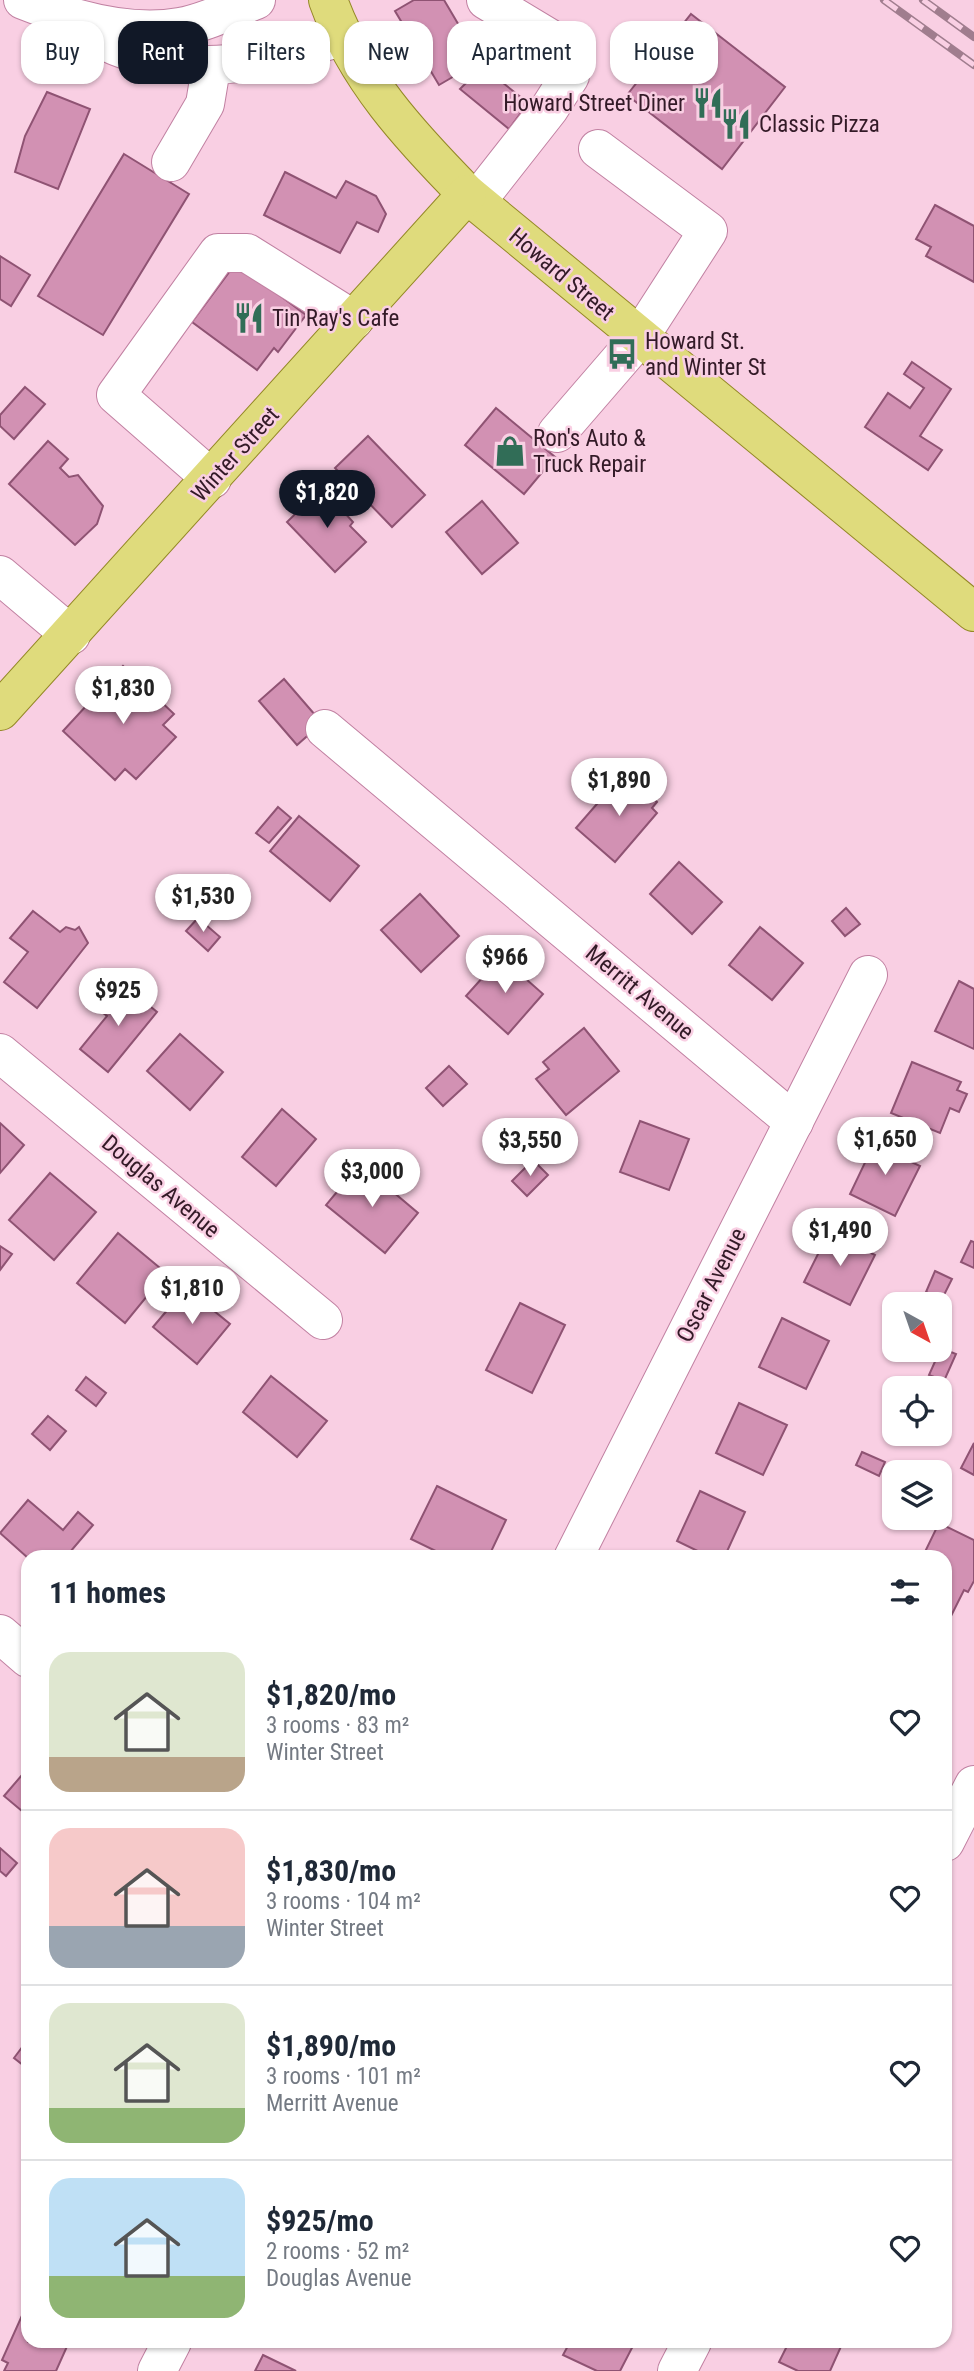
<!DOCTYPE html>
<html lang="en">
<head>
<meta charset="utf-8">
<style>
  body { margin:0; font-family:"Roboto Condensed",sans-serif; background:#f2f2f3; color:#1f2937; height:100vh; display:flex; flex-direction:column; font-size:26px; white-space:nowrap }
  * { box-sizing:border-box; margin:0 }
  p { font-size:23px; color:#747a83 }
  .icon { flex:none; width:38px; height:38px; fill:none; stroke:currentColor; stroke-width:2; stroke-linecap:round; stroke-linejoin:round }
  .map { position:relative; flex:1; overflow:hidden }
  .panel { position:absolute; left:21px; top:1550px; width:931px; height:798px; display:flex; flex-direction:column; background:#fff; border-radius:21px; box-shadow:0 2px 5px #0004 }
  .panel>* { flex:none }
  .banner { position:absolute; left:21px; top:21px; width:933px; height:63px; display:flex; gap:14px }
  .needle { width:46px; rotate:140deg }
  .controls { position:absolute; left:882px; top:1292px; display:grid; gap:14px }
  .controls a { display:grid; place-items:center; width:70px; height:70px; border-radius:14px; background:#fff; box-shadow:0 2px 5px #0004; font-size:35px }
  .price { position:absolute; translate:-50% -60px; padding:0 16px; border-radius:24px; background:#fff; color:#222; font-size:23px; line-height:46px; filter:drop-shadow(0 2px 4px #0008) }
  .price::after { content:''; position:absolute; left:50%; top:42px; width:21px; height:16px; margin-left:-10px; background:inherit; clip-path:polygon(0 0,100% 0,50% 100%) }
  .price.active { background:#111827; color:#fff }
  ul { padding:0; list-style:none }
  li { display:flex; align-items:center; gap:21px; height:175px; padding:0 28px }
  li+li { border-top:2px solid #e0e1e3 }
  li span { display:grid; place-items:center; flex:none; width:196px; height:140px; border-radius:21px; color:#555 }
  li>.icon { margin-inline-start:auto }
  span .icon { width:84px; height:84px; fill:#fffc; stroke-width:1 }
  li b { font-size:30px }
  h2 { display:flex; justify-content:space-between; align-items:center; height:84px; padding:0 28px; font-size:30px }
  .chip { padding:0 24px; border-radius:21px; background:#fff; box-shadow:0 2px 5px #0004; font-size:24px; line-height:63px }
  .chip.active { background:#111827; color:#fff }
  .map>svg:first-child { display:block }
  .building { fill:#d291b3; stroke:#8f5373; stroke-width:2 }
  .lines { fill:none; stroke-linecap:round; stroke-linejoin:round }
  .minor-casing { stroke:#c181a2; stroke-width:40 }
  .major-casing { stroke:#948826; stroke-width:40 }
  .minor { stroke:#fff; stroke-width:38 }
  .major { stroke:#dfdb7c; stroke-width:38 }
  .rail-casing { stroke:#a07d8e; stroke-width:8 }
  .rail { stroke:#f9cfe3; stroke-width:5; stroke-dasharray:16; stroke-linecap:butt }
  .labels { text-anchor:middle; stroke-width:5; stroke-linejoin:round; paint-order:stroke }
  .poi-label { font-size:23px; fill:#331a27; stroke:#f9cfe3; text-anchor:start }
  .street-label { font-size:23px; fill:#331a27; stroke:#f9cfe3 }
</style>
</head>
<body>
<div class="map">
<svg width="974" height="2371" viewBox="0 0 974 2371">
  <rect width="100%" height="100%" fill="#f9cfe3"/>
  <g class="building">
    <polygon points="414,0 444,0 480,61 474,65 477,71 482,66 528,103 509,129 460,89 469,80 463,71 439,85 395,11"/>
    <polygon points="691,14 785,87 722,169 627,95"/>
    <polygon points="47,92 90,109 58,189 15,172 25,136"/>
    <polygon points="124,154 189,194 103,335 38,296"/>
    <polygon points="285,172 336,198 346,181 376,196 386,214 378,232 357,222 340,253 264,215"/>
    <polygon points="935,205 974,226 974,282 926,256 931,247 916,239"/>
    <polygon points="0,256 30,275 11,306 0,299"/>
    <polygon points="236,263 306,315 278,352 274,348 257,370 192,322"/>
    <polygon points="912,362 951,389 920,436 942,450 928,470 865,427 888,393 910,408 924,388 904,374"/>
    <polygon points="25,387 45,404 14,439 0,426 0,415"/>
    <polygon points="496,408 555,457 524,494 465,445"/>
    <polygon points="368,436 425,495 392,527 335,468"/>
    <polygon points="48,441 68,459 60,468 69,477 78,475 103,506 97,524 75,545 9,484"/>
    <polygon points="322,488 353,522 350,526 366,542 335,572 287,522"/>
    <polygon points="482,501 518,543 482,574 446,532"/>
    <polygon points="123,666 143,685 147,680 159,691 154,695 174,714 163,725 176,737 136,779 125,769 115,780 63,731"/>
    <polygon points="284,679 322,723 297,745 259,701"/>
    <polygon points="638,776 650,786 647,790 657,802 652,808 657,813 615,862 576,828 617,781 627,789"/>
    <polygon points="278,807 291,818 269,843 256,833"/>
    <polygon points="299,816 359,866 330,901 270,851"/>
    <polygon points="679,862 722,902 692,934 650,894"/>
    <polygon points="420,894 459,936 421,972 381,930"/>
    <polygon points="846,908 860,924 845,936 832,921"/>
    <polygon points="33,911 60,932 66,927 75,930 79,927 88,943 37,1008 4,982 28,952 10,938"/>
    <polygon points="198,918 220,937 208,951 186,931"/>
    <polygon points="760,927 803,963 772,1000 729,965"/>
    <polygon points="501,957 543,994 508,1034 466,996"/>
    <polygon points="959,981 974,989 974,1049 935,1031"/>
    <polygon points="124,985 157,1012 108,1072 80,1049 107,1016 102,1012"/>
    <polygon points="584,1028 619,1071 566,1115 536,1079 549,1069 543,1062"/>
    <polygon points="180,1034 223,1072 190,1110 147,1071"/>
    <polygon points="912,1062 961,1082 957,1090 967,1094 959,1112 950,1108 940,1133 891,1113"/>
    <polygon points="449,1066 467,1084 443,1106 426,1088"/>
    <polygon points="282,1109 316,1139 276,1186 242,1157"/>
    <polygon points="640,1121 689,1139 669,1190 620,1172"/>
    <polygon points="0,1123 24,1145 0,1173"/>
    <polygon points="880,1131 897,1140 890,1152 920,1166 895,1216 850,1194"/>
    <polygon points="533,1160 548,1175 527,1196 512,1181"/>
    <polygon points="360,1164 418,1213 385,1253 326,1205"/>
    <polygon points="50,1173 96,1212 54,1260 9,1220"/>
    <polygon points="829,1232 875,1255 850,1305 804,1282"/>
    <polygon points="118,1233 166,1273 125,1323 77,1283"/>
    <polygon points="971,1241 974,1242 974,1268 961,1262"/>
    <polygon points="0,1246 12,1254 0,1270"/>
    <polygon points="935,1271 952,1279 942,1299 926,1292"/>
    <polygon points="186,1288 230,1324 197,1364 153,1327"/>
    <polygon points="520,1303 565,1325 532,1393 486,1370"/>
    <polygon points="782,1318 829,1341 806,1389 759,1367"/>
    <polygon points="941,1348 956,1354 944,1381 929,1375"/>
    <polygon points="271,1376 327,1421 297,1457 243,1412"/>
    <polygon points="86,1377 106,1393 96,1406 76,1390"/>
    <polygon points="739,1403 787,1425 763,1475 716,1453"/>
    <polygon points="48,1416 66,1431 50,1450 32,1434"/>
    <polygon points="974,1443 974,1475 961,1468"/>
    <polygon points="862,1452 885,1462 879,1476 856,1465"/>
    <polygon points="437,1486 506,1520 488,1558 450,1558 411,1539"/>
    <polygon points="700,1491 745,1512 724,1558 712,1558 677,1541"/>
    <polygon points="28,1500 63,1530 78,1512 93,1525 65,1558 28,1558 0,1533"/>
    <polygon points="939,1523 974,1540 974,1581 968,1592 964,1590 946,1626 945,1558 922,1558"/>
    <polygon points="28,1768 28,1816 4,1796"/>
    <polygon points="0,1848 17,1863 6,1876 0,1871"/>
    <polygon points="26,2042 28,2044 28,2069 14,2058"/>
    <polygon points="24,2311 28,2313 28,2342 69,2342 56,2371 4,2371 8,2363 2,2360"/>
    <polygon points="570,2342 635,2342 620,2371 597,2371 563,2355"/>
    <polygon points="789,2342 843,2342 830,2371 798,2371 779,2362"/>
    <polygon points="263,2355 296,2371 255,2371"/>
  </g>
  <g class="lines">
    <defs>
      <g id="minor">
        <path d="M23,0C70,19 129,36 180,27C205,23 232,9 256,0"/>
        <path d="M62,15C80,25 99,40 118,47C205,81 260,61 344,36"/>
        <polyline points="171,162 205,104 211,68"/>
        <polyline points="476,202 549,109 570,76 564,47 486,0"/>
        <polyline points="557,433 639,338 708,231 598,149"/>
        <polyline points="212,479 116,395 218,253 247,253 354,320"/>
        <polyline points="0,575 71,635"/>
        <polyline points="325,729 794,1122"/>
        <polyline points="0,1053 323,1320"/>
        <polyline points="573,1558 868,975"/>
        <polyline points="0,1634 28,1658"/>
        <polyline points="945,1842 974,1785"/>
        <polyline points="157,2371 172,2342"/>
        <polyline points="677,2371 692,2342"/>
      </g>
      <g id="major">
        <path d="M328,0C356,78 410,136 467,194L974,612"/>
        <polyline points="0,711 467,194"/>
      </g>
    </defs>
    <use href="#minor" class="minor-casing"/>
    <use href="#major" class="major-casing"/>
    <use href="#minor" class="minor"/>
    <use href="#major" class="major"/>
    <defs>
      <g id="rail">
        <polyline points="884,0 974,65"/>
        <polyline points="923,0 974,37"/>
      </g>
    </defs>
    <use href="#rail" class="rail-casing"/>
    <use href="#rail" class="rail"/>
  </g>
  <defs>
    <symbol id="restaurant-bare" viewBox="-9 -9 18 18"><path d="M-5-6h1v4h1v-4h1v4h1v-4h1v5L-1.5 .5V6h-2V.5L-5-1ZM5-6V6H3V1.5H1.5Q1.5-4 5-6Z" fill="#316d57" stroke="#f9cfe3" stroke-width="2.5" paint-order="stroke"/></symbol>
    <symbol id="bus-bare" viewBox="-9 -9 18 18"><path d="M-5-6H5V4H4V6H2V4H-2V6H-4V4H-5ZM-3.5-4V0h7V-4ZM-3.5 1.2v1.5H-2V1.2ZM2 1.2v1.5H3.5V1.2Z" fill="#316d57" stroke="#f9cfe3" stroke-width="2.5" paint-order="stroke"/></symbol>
    <symbol id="shop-bare" viewBox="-9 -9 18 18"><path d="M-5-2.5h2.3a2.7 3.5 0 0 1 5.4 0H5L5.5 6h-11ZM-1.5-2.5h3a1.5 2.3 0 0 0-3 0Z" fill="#316d57" stroke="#f9cfe3" stroke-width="2.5" paint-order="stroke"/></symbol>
  </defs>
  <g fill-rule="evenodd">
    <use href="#restaurant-bare" x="686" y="81" width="44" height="44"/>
    <use href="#restaurant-bare" x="714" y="102" width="44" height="44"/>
    <use href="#restaurant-bare" x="227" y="296" width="44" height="44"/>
    <use href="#bus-bare" x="600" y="332" width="44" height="44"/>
    <use href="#shop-bare" x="488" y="429" width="44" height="44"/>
  </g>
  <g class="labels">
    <g class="poi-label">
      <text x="685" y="111" text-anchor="end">Howard Street Diner</text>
      <text x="759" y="132">Classic Pizza</text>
      <text x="272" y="326">Tin Ray's Cafe</text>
      <text x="645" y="349">Howard St.<tspan x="645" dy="26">and Winter St</tspan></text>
      <text x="533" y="446">Ron's Auto &amp;<tspan x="533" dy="26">Truck Repair</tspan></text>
    </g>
    <g class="street-label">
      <text transform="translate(562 274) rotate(40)" y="8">Howard Street</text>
      <text transform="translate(235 454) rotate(-48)" y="8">Winter Street</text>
      <text transform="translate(640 992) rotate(40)" y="8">Merritt Avenue</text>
      <text transform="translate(161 1186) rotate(40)" y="8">Douglas Avenue</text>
      <text transform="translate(711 1285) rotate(-63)" y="8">Oscar Avenue</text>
    </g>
  </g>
</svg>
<div class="controls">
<a><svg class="needle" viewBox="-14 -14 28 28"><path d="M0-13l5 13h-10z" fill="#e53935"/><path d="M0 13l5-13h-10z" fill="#747a83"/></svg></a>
<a><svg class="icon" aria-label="locate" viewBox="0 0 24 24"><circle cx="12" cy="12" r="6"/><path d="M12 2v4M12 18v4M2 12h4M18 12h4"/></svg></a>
<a><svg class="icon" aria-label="layers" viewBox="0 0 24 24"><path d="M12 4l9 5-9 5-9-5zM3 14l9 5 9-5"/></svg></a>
</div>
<b class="price active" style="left:327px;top:530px">$1,820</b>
<b class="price" style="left:123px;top:726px">$1,830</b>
<b class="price" style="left:619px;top:818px">$1,890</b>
<b class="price" style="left:203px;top:934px">$1,530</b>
<b class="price" style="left:505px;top:995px">$966</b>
<b class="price" style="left:118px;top:1028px">$925</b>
<b class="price" style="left:885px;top:1177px">$1,650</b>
<b class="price" style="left:530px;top:1178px">$3,550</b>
<b class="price" style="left:372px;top:1209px">$3,000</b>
<b class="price" style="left:840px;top:1268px">$1,490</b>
<b class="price" style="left:192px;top:1326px">$1,810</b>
<div class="banner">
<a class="chip">Buy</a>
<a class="chip active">Rent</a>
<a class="chip">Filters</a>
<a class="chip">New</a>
<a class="chip">Apartment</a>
<a class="chip">House</a>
</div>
<section class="panel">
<h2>11 homes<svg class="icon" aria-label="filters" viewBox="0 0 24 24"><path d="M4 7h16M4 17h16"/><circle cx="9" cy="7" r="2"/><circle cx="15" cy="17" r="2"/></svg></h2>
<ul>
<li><span style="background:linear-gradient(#dfe7d0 75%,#b9a48a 0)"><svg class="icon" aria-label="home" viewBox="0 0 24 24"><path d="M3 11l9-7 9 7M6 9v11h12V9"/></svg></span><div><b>$1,820/mo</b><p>3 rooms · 83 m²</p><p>Winter Street</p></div><svg class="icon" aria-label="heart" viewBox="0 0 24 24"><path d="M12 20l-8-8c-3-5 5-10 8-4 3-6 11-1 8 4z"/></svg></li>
<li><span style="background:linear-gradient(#f6c9c9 70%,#9aa5b1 0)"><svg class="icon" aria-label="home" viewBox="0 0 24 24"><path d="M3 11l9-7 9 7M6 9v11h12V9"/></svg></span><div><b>$1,830/mo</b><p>3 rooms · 104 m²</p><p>Winter Street</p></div><svg class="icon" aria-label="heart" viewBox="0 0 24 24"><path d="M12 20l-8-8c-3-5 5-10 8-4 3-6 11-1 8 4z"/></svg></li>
<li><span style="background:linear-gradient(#dfe7d0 75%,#8fb573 0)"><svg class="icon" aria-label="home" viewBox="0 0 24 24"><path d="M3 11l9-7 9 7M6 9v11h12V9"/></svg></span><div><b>$1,890/mo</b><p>3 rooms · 101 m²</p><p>Merritt Avenue</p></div><svg class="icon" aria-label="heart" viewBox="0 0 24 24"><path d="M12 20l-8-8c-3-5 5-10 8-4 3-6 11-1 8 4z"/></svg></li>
<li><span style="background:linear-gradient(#bfe0f5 70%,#8fb573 0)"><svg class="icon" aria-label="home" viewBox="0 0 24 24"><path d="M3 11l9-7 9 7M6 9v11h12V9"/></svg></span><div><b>$925/mo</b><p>2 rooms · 52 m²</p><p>Douglas Avenue</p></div><svg class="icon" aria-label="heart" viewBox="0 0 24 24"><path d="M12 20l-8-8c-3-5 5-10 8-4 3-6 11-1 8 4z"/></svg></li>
</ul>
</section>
</div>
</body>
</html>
